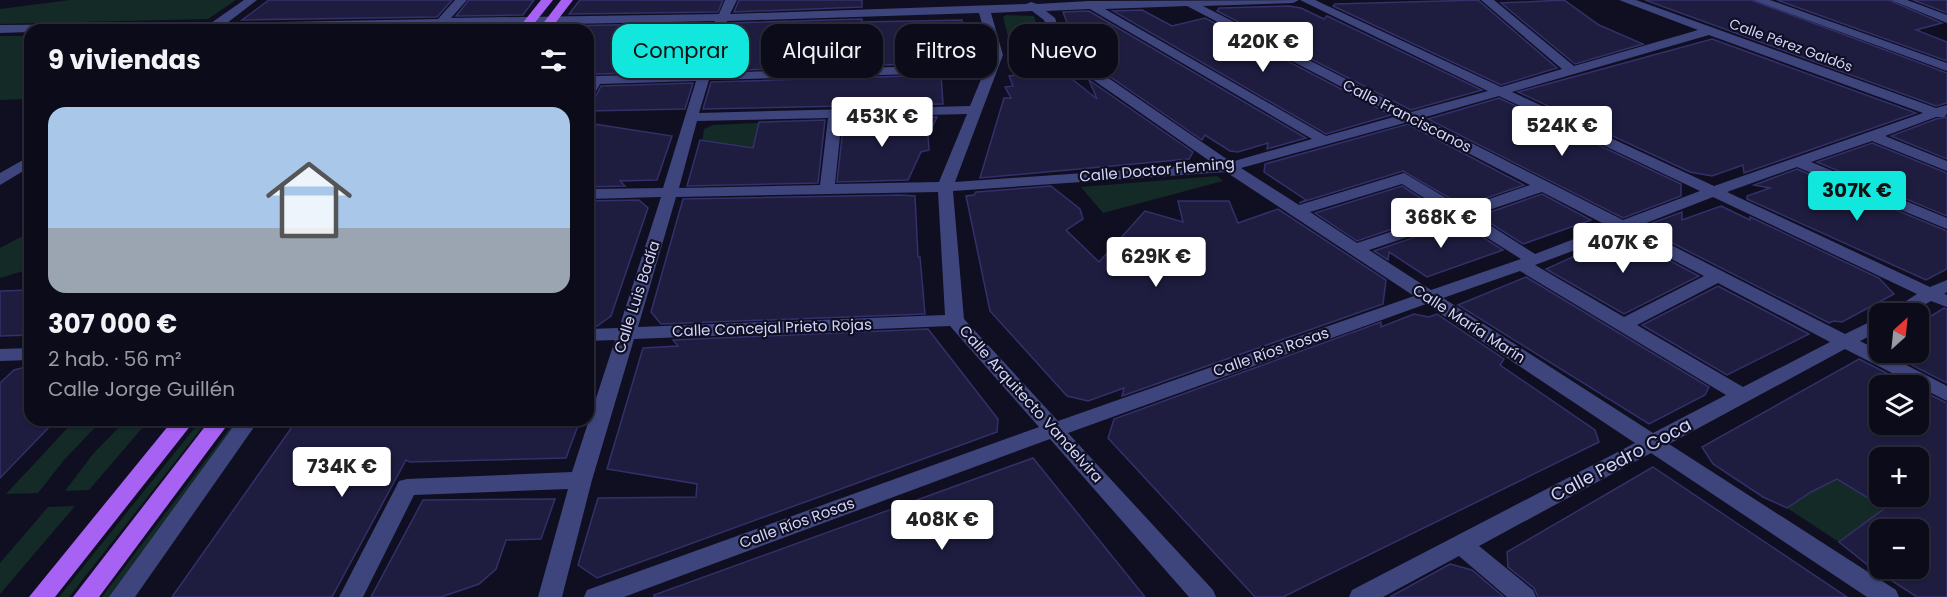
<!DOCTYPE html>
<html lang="es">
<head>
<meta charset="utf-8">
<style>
  body { margin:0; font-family:Poppins,sans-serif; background:#191926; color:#f1f3f6; height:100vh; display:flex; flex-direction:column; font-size:22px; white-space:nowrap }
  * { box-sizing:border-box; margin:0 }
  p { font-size:20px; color:#9a9ba2 }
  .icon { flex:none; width:33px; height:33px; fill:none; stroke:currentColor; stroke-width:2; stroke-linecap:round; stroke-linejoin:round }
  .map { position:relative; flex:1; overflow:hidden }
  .side { position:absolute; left:24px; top:24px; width:570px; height:402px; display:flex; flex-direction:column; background:#0b0b19; border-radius:18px; box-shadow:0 2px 4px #0004,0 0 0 2px #2b2b38 }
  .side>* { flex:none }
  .hud { position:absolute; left:612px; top:24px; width:570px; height:54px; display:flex; gap:12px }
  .needle { width:39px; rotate:27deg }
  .controls { position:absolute; left:1869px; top:303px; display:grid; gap:12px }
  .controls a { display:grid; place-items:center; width:60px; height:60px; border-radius:12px; background:#0b0b19; box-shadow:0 2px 4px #0004,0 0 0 2px #2b2b38; font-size:30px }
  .price { position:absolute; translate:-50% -51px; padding:0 14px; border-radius:6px; background:#fff; color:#222; font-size:20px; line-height:39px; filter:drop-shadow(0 2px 3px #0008) }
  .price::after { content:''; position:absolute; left:50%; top:36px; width:18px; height:14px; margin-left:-9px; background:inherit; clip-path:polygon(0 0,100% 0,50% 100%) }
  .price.selected { background:#12e7dd; color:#111 }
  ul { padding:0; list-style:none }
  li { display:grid; align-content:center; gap:12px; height:318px; padding:0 24px }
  li span { display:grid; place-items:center; height:186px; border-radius:18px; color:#555 }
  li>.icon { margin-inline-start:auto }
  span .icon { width:108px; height:108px; fill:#fffc; stroke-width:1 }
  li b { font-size:26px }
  h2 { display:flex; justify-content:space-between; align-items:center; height:72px; padding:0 24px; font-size:26px }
  .chip { padding:0 21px; border-radius:18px; background:#0b0b19; box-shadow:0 2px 4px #0004,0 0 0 2px #2b2b38; font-size:21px; line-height:54px }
  .chip.selected { background:#12e7dd; color:#111 }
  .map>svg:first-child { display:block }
  .green { fill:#132a26 }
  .building { fill:#1e1d40; stroke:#33306a; stroke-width:1.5; fill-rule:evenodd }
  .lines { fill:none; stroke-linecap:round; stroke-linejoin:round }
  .minor { fill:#3e457c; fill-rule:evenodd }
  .major { fill:#a762f3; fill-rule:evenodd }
  .labels { text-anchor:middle; stroke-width:4.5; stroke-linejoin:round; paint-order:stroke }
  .far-street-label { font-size:14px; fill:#d2d4fb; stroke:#0f0f21 }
  .street-label { font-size:15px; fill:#d2d4fb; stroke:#0f0f21 }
  .near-street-label { font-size:18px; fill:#d2d4fb; stroke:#0f0f21 }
</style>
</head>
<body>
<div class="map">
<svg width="1947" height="597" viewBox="0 0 1947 597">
  <rect width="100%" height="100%" fill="#0f0f21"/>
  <g class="green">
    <polygon points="70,0 236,0 208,19 0,24 0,9"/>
    <polygon points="1006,15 1034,16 1038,29 1028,38 1030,49 1011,48 1003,17"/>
    <polygon points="0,36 30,36 30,99 0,100"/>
    <polygon points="758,123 753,149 702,141 704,129 713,125"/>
    <polygon points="1217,176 1223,181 1103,213 1081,187"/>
    <polygon points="30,232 30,269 0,278 0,248"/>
    <polygon points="75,420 102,420 64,460 38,493 6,494"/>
    <polygon points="126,420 149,420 89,490 65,491 93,454"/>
    <polygon points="201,420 208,420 69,597 59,597"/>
    <polygon points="236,420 244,420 111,597 102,597"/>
    <polygon points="1837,479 1876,502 1882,511 1839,542 1787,508 1811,492"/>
    <polygon points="75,506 0,594 0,563 48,507"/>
  </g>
  <g class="building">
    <polygon points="269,0 452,0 437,17 242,20"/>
    <polygon points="469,0 534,0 523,15 456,16"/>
    <polygon points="580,0 723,0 718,12 569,14"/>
    <polygon points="739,0 862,0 862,7 734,12"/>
    <polygon points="1478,0 1557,68 1501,85 1333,6 1335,4"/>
    <polygon points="1564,0 1599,25 1643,44 1575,64 1501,3"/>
    <polygon points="1645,0 1751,0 1947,73 1947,103 1936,106"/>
    <polygon points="1777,0 1889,0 1942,23 1916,30 1947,42 1947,61"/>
    <polygon points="1913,0 1947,0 1947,13"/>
    <polygon points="1289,6 1301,8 1324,19 1327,16 1482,90 1411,110 1217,11 1219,8"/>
    <polygon points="1142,10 1172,26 1205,18 1391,115 1326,134 1113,11"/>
    <polygon points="1089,11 1306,138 1267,149 1268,143 1238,152 1230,151 1205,135 1202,140 1080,56 1063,12"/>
    <polygon points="862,19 862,22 962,20 967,62 714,71 729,23"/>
    <polygon points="712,23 703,50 645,53 635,73 596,74 588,78 588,30 557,30 560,26"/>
    <polygon points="1712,39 1916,113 1744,173 1743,165 1712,176 1690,172 1518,92"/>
    <polygon points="1042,55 1097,99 1089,80 1193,152 1189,159 980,178 1004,98 1011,98 1005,87 1013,86 1009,76 1018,75 1015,57"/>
    <polygon points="699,62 696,71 653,72 656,64"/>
    <polygon points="941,75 943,104 703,109 711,82"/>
    <polygon points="693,83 685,109 588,111 588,100 595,98 601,86"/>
    <polygon points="1499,98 1681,184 1681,196 1623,218 1428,119"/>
    <polygon points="937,117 928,136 929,150 921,152 908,180 837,182 844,119"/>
    <polygon points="1947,117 1947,159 1891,136 1936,119"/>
    <polygon points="825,120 818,183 687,186 700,140 753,148 759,122"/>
    <polygon points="588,123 672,136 657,180 620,181 625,186 588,187"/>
    <polygon points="1408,124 1524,185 1463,206 1403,171 1299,203 1306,200 1264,172 1265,164"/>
    <polygon points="1872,143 1947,173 1947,216 1817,162"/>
    <polygon points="1797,169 1947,231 1947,269 1926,280 1747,199 1747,196 1770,188 1754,185"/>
    <polygon points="1051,186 1080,209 1083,219 1066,230 1099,262 1145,211 1183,222 1178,201 1229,201 1238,223 1278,209 1386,280 1383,304 1122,396 1124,388 1088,401 1067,396 990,311 966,196 974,195 976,192"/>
    <polygon points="1402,186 1443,212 1357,241 1315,213"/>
    <polygon points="1542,194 1591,220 1523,244 1479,216"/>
    <polygon points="901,195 915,196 918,257 920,257 925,314 661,324 651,312 683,199"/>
    <polygon points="639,200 648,208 611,316 597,326 588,327 588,201"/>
    <polygon points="1721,206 1750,220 1750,217 1879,278 1894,294 1842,322 1834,321 1829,323 1641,227 1682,212 1682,220"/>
    <polygon points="1459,222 1503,250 1427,277 1389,252 1388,260 1374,251"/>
    <polygon points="1621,235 1699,276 1624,314 1546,269"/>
    <polygon points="1526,277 1709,387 1705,395 1649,424 1458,305"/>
    <polygon points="1718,286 1809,334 1727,375 1642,325"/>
    <polygon points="30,290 30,335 0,336 0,291"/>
    <polygon points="1944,308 1947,309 1947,383 1894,356 1892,352 1918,352 1918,324"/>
    <polygon points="1414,314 1429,317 1437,314 1504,359 1500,365 1595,430 1599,442 1283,597 1255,597 1108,438 1114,419 1381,322 1381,327"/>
    <polygon points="928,329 998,419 997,432 597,578 578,565 598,498 696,497 697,484 607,469 643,348 678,346 673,340"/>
    <path d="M1859,359L1912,386H1880V424H1918V389L1947,403V597H1917L1880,573V575L1839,542L1885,508L1837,479L1811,492L1787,508L1763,497L1713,464L1702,447ZM1880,458H1918V496H1880ZM1880,530H1918V568H1880Z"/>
    <polygon points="30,366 30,420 56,420 0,478 0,383 14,370"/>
    <polygon points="297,420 580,420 566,458 410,462 406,460 332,597 172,597"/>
    <polygon points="1033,458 1145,597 654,597 654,595"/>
    <polygon points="1653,467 1732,520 1847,597 1538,597 1534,588 1508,567 1507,552"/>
    <polygon points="555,499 541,539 506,540 496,569 479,584 441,597 371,597 423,500"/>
    <polygon points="1450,564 1472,570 1504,597 1390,597"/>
  </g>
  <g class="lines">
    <g class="minor">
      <path d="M244,0H257L227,23L438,19L455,0H467L451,18L719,14L725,0H737L730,14L1026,4L1031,2L1037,4L1089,1L1299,0L1293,3L1203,6L1411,112L1488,91L1300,0H1315L1501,87L1562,69L1481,0H1494L1574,66L1698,30L1619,0H1636L1936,108L1947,105V114L1944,117H1936L1885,136L1947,161V171L1872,141L1811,162L1947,218V229L1797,167L1727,192L1930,287L1947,280V292L1944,294L1947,295V307L1931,301L1909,314H1886L1917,294L1713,197L1636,227L1845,334L1880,317V331L1860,341L1947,386V401L1845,349L1669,444L1896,590L1899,597H1867L1651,453L1479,546L1533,590L1536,597H1507L1459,556L1383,597H1349L1352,590L1635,443L1426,304L1068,433L1213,590L1216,597H1189L1050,439L624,597H584L587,590L1039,427L950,326L634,339L592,480L562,597H538L568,489L414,495L363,597H339L399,481L407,479L572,472L615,340L588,341V329L619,328L661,197L588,199V189L663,188L696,81L600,84L593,97L588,98V82L591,77L596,76L636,75L645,55L705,52L715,21L281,30H30V32L0,33V25L211,23ZM1187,6L1397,116L1326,136L1105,9ZM1090,9L1312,139L1231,162L1066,49L1055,18L1046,11ZM1032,11L1044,20L1056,54L1214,164L955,182L1003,55L991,13ZM979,13L991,55L987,64L711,73L727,21ZM1709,35L1923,113L1714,186L1512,92ZM702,60L698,73L650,74L654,62ZM984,72L970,106L699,113L709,80ZM1499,96L1700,191L1623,220L1422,118ZM967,114L939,182L835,184L842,117ZM828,118L820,185L679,188L697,121ZM1408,122L1530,185L1463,208L1404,173L1299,205L1241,168ZM1226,172L1414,296L1058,421L964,319L953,191ZM1402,184L1448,213L1357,243L1310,212ZM938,192L945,315L638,327L676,197ZM1542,192L1608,226L1535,254L1474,215ZM1459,220L1521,259L1431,290L1369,250ZM1621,233L1704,276L1624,317L1535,265ZM1520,271L1726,395L1653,433L1443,298ZM1718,283L1830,342L1743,387L1637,325Z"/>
      <polygon points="1753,0 1770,0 1947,63 1947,71"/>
      <polygon points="1891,0 1907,0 1947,15 1947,23"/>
      <polygon points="30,156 30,167 0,185 0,173"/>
      <polygon points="30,348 30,360 0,361 0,349"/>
      <polygon points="238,420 259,420 135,597 109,597"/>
    </g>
    <g class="major">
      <polygon points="541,0 553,0 529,30 517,30"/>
      <polygon points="561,0 573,0 550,30 538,30"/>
      <polygon points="173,420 195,420 55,597 29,597"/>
      <polygon points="210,420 231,420 99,597 73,597"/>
    </g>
  </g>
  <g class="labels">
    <g class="far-street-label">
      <text transform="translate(1791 45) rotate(20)" y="5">Calle Pérez Galdós</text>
    </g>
    <g class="street-label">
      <text transform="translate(1407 116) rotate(27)" y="5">Calle Franciscanos</text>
      <text transform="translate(1157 170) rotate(-5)" y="5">Calle Doctor Fleming</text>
      <text transform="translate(637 297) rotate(-72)" y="5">Calle Luis Badía</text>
      <text transform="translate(1469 324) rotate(33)" y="5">Calle María Marín</text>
      <text transform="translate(772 328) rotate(-2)" y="5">Calle Concejal Prieto Rojas</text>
      <text transform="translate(1271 352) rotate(-19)" y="5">Calle Ríos Rosas</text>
      <text transform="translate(1031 404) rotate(48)" y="5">Calle Arquitecto Vandelvira</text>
      <text transform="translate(797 523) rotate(-20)" y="5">Calle Ríos Rosas</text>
    </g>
    <g class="near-street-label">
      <text transform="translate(1621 460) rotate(-28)" y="6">Calle Pedro Coca</text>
    </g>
  </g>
</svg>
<div class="controls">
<a><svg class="needle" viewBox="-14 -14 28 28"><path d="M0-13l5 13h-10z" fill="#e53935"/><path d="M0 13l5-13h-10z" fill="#9a9ba2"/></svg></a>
<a><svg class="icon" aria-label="layers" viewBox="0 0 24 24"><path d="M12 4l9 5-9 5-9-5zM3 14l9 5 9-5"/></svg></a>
<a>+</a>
<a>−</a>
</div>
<b class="price" style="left:1263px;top:73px">420K €</b>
<b class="price" style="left:882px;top:148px">453K €</b>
<b class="price" style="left:1562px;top:157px">524K €</b>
<b class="price selected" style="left:1857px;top:222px">307K €</b>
<b class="price" style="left:1441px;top:249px">368K €</b>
<b class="price" style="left:1623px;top:274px">407K €</b>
<b class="price" style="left:1156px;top:288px">629K €</b>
<b class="price" style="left:342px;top:498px">734K €</b>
<b class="price" style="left:942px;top:551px">408K €</b>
<div class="hud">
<a class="chip selected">Comprar</a>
<a class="chip">Alquilar</a>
<a class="chip">Filtros</a>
<a class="chip">Nuevo</a>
</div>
<section class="side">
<h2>9 viviendas<svg class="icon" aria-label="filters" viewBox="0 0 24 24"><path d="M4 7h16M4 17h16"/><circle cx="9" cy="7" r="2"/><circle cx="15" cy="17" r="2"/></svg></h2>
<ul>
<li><span style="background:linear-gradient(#a9c7e8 65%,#9aa5b1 0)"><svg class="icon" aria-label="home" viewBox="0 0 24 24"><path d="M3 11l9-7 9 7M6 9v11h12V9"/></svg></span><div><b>307 000 €</b><p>2 hab. · 56 m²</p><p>Calle Jorge Guillén</p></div></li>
</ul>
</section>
</div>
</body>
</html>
